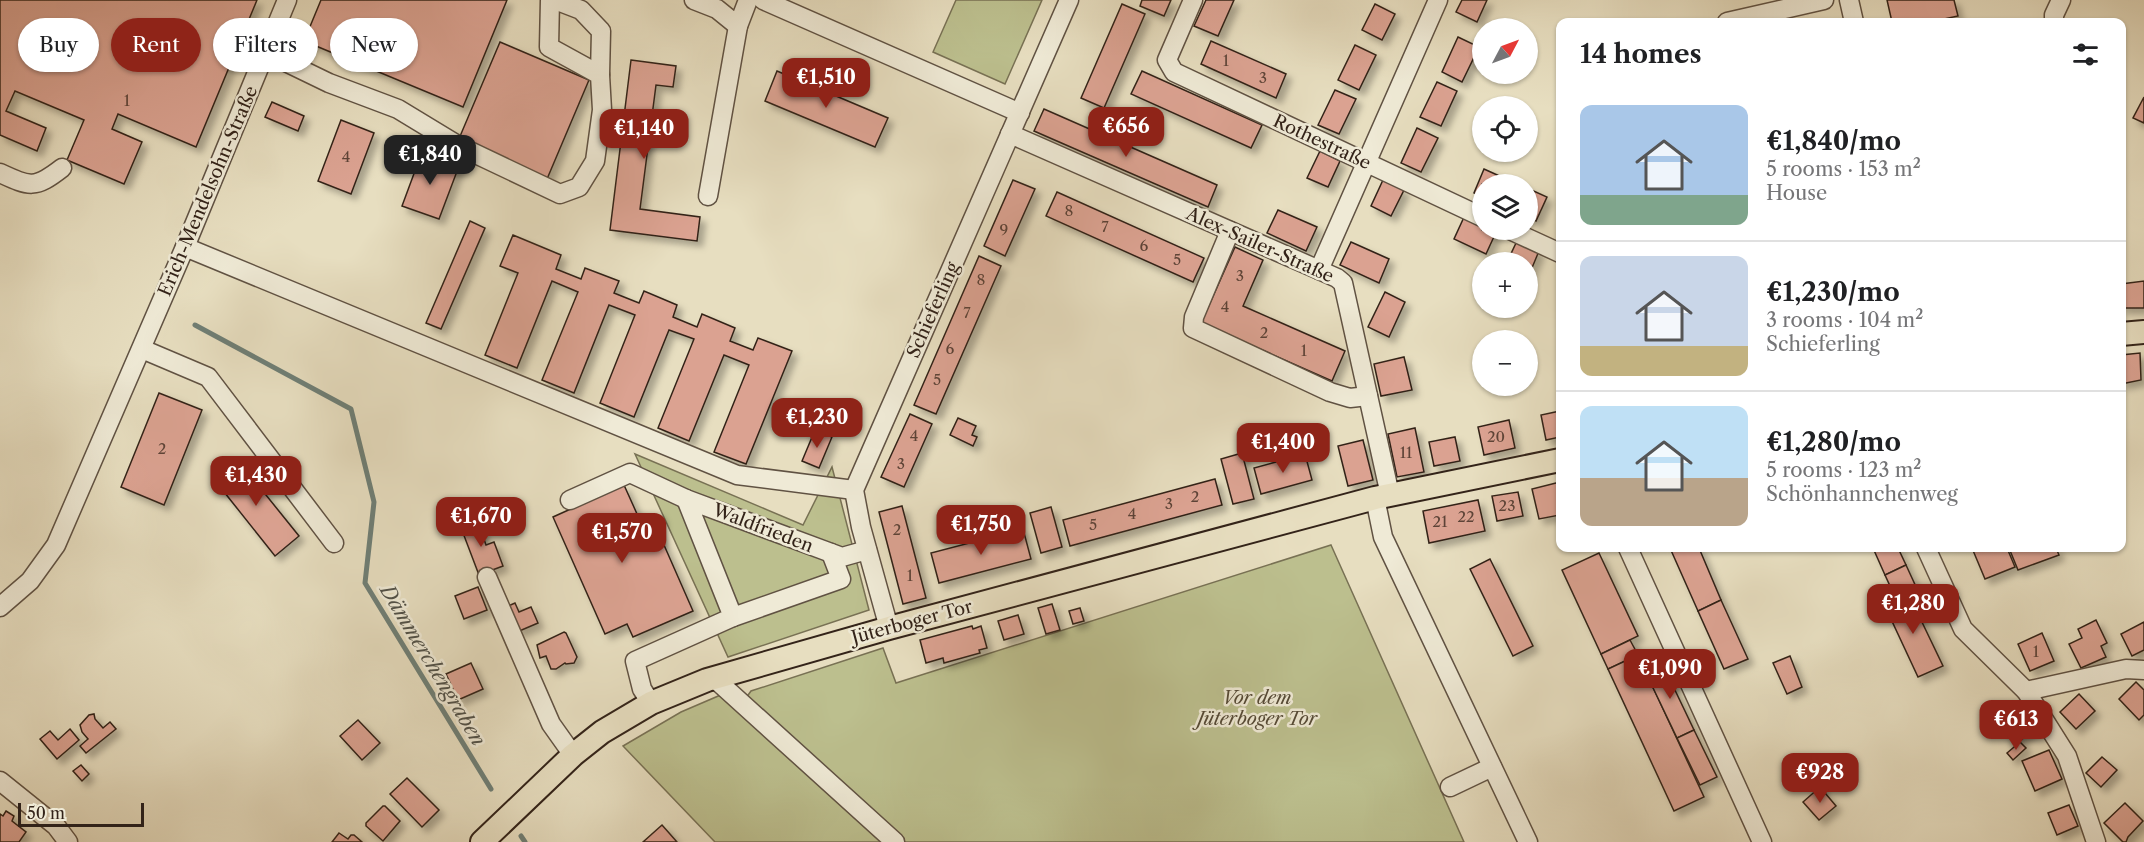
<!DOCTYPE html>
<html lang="en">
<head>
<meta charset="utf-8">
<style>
  body { margin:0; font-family:"Libre Caslon Text",serif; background:#f6f6f6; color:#202124; height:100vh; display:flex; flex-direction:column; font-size:22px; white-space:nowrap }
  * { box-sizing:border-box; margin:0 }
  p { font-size:20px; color:#757577 }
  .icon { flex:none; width:33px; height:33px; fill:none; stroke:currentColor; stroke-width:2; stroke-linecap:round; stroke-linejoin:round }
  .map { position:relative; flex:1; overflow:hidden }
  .drawer { position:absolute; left:1556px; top:18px; width:570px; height:534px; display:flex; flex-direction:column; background:#fff; border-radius:12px; box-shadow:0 2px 4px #0004 }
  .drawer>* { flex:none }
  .top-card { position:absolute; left:18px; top:18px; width:570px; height:54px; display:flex; gap:12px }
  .needle { width:39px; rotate:49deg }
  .fabs { position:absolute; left:1472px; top:18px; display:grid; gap:12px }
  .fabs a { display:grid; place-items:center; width:66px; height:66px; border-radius:50%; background:#fff; box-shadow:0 2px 4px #0004; font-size:30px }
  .scale { position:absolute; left:18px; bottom:15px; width:126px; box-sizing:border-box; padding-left:6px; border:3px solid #332319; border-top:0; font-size:16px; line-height:21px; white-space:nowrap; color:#332319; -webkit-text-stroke:4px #efead6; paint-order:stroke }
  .price { position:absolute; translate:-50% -51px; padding:0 14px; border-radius:12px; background:#8f2418; color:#fff; font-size:20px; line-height:39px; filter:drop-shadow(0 2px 3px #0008) }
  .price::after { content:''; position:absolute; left:50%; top:36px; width:18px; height:14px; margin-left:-9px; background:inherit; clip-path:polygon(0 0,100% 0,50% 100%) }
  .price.selected { background:#222; color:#fff }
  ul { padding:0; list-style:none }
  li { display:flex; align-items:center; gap:18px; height:150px; padding:0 24px }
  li+li { border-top:2px solid #e0e0e0 }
  li span { display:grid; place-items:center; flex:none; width:168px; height:120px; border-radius:12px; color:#555 }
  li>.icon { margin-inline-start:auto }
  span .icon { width:72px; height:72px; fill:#fffc; stroke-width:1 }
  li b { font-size:26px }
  h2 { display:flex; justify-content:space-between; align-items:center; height:72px; padding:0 24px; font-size:26px }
  .pill { padding:0 21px; border-radius:27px; background:#fff; box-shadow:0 2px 4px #0004; font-size:21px; line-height:54px }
  .pill.selected { background:#8f2418; color:#fff }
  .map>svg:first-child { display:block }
  .green { fill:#bcbf8e; stroke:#787154; stroke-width:1.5 }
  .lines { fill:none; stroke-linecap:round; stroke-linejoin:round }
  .stream { stroke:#6f7f76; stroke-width:5 }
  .building { fill:#dba291; stroke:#332319; stroke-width:1.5; filter:url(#shadow) }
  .minor-casing { stroke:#605243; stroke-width:21 }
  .major-casing { stroke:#332319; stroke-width:26 }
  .minor { stroke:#efead6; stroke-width:18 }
  .major { stroke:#e7dec0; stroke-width:22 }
  .labels { text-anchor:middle; stroke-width:5; stroke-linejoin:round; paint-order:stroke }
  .number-label { font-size:15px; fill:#5d4337 }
  .street-label { font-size:18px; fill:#332319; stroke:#efead6 }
  .park-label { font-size:18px; font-style:italic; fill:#554a36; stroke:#efead6 }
  .water-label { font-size:20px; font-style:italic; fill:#515148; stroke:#efead6 }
</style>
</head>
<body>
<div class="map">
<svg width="2144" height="842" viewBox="0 0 2144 842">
  <defs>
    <filter id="shadow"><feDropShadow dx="5.5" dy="5.5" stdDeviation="3" flood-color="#0004"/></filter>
  </defs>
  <rect width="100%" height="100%" fill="#e7dec0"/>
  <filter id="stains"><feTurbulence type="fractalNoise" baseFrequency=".00333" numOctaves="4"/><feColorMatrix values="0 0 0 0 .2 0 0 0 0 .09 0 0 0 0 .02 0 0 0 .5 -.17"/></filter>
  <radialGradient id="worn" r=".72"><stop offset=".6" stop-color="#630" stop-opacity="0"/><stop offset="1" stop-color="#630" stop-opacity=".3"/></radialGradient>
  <g class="green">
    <polygon points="956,0 1042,0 1005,84 933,52"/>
    <polygon points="635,454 803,525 832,467 869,610 728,657"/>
    <polygon points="1331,545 1464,842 905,842 746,698 751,691 883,648 896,683"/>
    <polygon points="723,694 886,842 715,842 623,746 681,712"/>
  </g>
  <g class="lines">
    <g class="stream">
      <polyline points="195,325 351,409 374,502 365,583 491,789"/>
      <polyline points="521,836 525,842"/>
    </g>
  </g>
  <g class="building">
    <polygon points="0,0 257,0 196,147 118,114 112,129 142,142 124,184 67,160 84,120 15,91 6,111 46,128 37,151 0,135"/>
    <polygon points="321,0 507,0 463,107 304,41"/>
    <polygon points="1142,0 1171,0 1164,16 1140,6"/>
    <polygon points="1206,0 1234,0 1218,36 1194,26"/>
    <polygon points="1462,0 1487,0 1477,22 1456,12"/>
    <polygon points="1887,0 1954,0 1958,16 1930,22 1892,22"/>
    <polygon points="1122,4 1145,14 1104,108 1081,98"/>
    <polygon points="1375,4 1395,14 1382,40 1362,30"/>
    <polygon points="1458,37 1479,47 1462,82 1442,72"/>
    <polygon points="1211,41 1286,74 1276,98 1201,64"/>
    <polygon points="500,42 589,80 547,179 458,141"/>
    <polygon points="1355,45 1376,55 1359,90 1338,80"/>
    <polygon points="631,60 676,66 673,87 656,85 640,209 700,217 697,241 610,230"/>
    <polygon points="777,71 888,118 875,147 765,101"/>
    <polygon points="1142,71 1262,125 1251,148 1131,94"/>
    <polygon points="1437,82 1457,91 1441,126 1420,117"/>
    <polygon points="1335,90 1356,99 1339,134 1318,125"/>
    <polygon points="2144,97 2144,123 2133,118"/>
    <polygon points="272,102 304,116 298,131 265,117"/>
    <polygon points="1044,109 1217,185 1208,207 1034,131"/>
    <polygon points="341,120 374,133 351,194 318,181"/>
    <polygon points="1417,128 1438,138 1421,172 1401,163"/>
    <polygon points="1320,151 1340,161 1328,187 1307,178"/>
    <polygon points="422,152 459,166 439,219 402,206"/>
    <polygon points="1484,169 1506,179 1504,184 1482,184 1482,197 1474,193"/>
    <polygon points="1013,180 1035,189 1005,256 984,246"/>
    <polygon points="1383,180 1404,190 1391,216 1371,206"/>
    <polygon points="1527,188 1547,197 1536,221 1527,217"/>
    <polygon points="1057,192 1204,258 1193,282 1046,216"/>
    <polygon points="1278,210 1317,227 1306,251 1267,233"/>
    <polygon points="1465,215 1482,223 1482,230 1497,230 1486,254 1454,239"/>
    <polygon points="470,221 485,228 441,329 426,323"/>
    <polygon points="513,235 561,255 556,269 581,279 585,268 619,281 614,293 639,303 644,291 677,305 673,317 697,327 702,314 735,328 730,341 753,350 758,338 792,351 746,464 714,452 749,365 724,355 689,441 658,428 694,339 669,330 634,417 600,403 635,315 609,305 574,393 542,380 578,292 552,281 517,368 485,355 518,273 500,266"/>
    <polygon points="1517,241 1539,251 1529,275 1527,262 1507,262"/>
    <polygon points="1351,242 1389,259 1379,283 1340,265"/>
    <polygon points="1235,247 1263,260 1243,306 1345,351 1332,381 1201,323"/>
    <polygon points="979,256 1001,266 936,414 914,405"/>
    <polygon points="2144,281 2144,308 2121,308 2121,284"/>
    <polygon points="1385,292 1405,302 1389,337 1368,327"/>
    <polygon points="2140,353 2141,380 2121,384 2121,355"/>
    <polygon points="1404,357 1412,390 1381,396 1374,364"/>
    <polygon points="159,393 202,410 164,505 121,487"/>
    <polygon points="1560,411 1560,437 1546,440 1541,415"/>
    <polygon points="910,414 932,424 904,487 881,477"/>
    <polygon points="958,418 976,426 972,435 977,437 973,446 950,435"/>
    <polygon points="1509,420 1515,448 1484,455 1478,427"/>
    <polygon points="1415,428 1424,472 1397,477 1388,434"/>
    <polygon points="815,430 832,437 819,468 802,461"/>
    <polygon points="1455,437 1460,461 1434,466 1429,442"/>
    <polygon points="1363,440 1373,480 1348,486 1338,446"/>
    <polygon points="1242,453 1254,499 1233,504 1221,459"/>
    <polygon points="1305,454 1312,480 1261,494 1254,468"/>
    <polygon points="237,459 299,536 275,556 213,478"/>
    <polygon points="1215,479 1222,505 1070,546 1063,520"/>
    <polygon points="1560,482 1560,515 1539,519 1532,489"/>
    <polygon points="624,485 642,525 653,520 693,611 633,637 627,624 605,634 553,517"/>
    <polygon points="1518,492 1523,516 1497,521 1492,496"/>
    <polygon points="1478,500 1485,531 1429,543 1423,511"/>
    <polygon points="902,506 926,598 903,604 879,512"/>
    <polygon points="1051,507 1062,547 1041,553 1030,513"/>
    <polygon points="477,519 486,545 494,542 503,566 479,575 460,525"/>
    <polygon points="1023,529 1031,559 939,583 931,553"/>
    <polygon points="1670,548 1699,548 1721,600 1698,611"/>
    <polygon points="1873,548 1898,548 1906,565 1885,575"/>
    <polygon points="1972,548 2007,548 2015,567 1985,579"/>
    <polygon points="2009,548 2056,548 2059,555 2018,570"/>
    <polygon points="1599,553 1638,636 1601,654 1562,570"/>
    <polygon points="1490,559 1533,646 1513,656 1470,569"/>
    <polygon points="1906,565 1917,589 1896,599 1885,575"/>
    <polygon points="478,587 487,610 464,619 455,596"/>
    <polygon points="1908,593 1943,666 1918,677 1884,604"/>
    <polygon points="1721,600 1748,659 1724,669 1698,611"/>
    <polygon points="515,603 519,612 531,607 538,623 517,632 506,607"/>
    <polygon points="1052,604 1060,630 1046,634 1038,608"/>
    <polygon points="1080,608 1084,621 1073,624 1069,611"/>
    <polygon points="1018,615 1024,634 1004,640 998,621"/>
    <polygon points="2096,620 2107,643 2101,646 2106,657 2081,668 2069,644 2082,638 2078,629"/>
    <polygon points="2144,622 2144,650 2132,656 2121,634"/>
    <polygon points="972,626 973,629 981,626 987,648 979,650 980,653 944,663 943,658 926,663 920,640"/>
    <polygon points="564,632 566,633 577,657 574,663 566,664 565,663 556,669 551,669 546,656 540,658 537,645"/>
    <polygon points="2042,633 2054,661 2030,671 2018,644"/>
    <polygon points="1630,640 1638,655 1608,669 1601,654"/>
    <polygon points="1638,655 1704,797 1674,811 1608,669"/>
    <polygon points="1790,656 1802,687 1787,694 1773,663"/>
    <polygon points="471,663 483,689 458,700 446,674"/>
    <polygon points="1662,663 1694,730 1677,738 1645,671"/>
    <polygon points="2136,682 2144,690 2144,715 2139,720 2119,699"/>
    <polygon points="2079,694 2095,711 2076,729 2060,712"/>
    <polygon points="2015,713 2031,731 2017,744 2000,726"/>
    <polygon points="94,714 95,719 103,728 110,722 116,729 86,753 80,746 88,739 82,732 80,725 89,715"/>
    <polygon points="358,720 380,743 362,760 340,736"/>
    <polygon points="70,729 79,740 57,759 40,739 50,731 58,740"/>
    <polygon points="1694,730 1717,777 1700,785 1677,738"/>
    <polygon points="2020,742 2026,748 2013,760 2007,753"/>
    <polygon points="2049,750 2062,779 2035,791 2022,761"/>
    <polygon points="2102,757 2117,770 2101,787 2086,773"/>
    <polygon points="81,765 89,774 82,781 73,771"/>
    <polygon points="407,778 439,810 422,827 390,794"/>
    <polygon points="1820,787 1836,806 1819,820 1803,802"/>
    <polygon points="2125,803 2143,821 2128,837 2126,842 2123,842 2104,823"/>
    <polygon points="2069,805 2078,826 2057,835 2048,813"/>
    <polygon points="383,806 385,806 400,821 383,841 366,826 366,823"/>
    <polygon points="6,811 14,816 12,821 26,832 19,842 0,842 0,814 3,816"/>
    <polygon points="662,825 677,842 643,842"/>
    <polygon points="339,833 348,839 351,835 354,835 362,842 332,842"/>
  </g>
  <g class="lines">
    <defs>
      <g id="minor">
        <polyline points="555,0 581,10 601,31 600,75"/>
        <polyline points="694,0 717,9 738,26 748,0"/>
        <polyline points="763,0 1020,113"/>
        <polyline points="1193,0 1167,60 1174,72 1482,217"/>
        <polyline points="1849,0 1854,22"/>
        <polyline points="1727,22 1824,0"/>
        <polyline points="2054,22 2054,15 2061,0"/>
        <polyline points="265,52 329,83 398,109 459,146 560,194 579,187 595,161 602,110 600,75 549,47 550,0"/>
        <polyline points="1010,134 1319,270 1337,278 1343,283 1390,495"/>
        <path d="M0,173C30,187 35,189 62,168"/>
        <polyline points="708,196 738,26"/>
        <polyline points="1510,230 1560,253"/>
        <polyline points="1230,231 1194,317 1193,328 1330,392 1350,398 1368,396"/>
        <polyline points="185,247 737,475 854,490"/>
        <polyline points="1319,270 1438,0"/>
        <polyline points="142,349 208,377 334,543"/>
        <polyline points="1375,498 1383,537 1528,842"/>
        <polyline points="570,500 630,473 686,499"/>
        <polyline points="1628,548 1762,842"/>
        <polyline points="1926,548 1963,629 2026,691 2067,756 2096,842"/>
        <polyline points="487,577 551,724 573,755"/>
        <polyline points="0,607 30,581 56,545 185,247 287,0"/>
        <polyline points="733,617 841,579 831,553"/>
        <polyline points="889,628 861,527 854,490 1069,0"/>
        <polyline points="714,678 895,842"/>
        <polyline points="2026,691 2126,669 2144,670"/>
        <polyline points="651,703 642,689 635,661 733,617 686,499 842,557 867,550"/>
        <polyline points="0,781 56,826 68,842"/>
        <polyline points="1450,787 1492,767"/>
      </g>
      <g id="major">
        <polyline points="2121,334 2144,332"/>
        <polyline points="482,842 573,755 602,732 651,703 707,680 889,628 1375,498 1560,460"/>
      </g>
    </defs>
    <use href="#minor" class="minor-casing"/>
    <use href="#major" class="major-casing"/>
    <use href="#minor" class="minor"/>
    <use href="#major" class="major"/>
  </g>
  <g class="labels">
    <g class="number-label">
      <text x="1226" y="66">1</text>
      <text x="1263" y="83">3</text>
      <text x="127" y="106">1</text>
      <text x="346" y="162">4</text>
      <text x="1069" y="216">8</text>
      <text x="1105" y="232">7</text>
      <text x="1004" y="235">9</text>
      <text x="1144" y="251">6</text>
      <text x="1177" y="265">5</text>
      <text x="1240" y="281">3</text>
      <text x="981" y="285">8</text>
      <text x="1225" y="312">4</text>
      <text x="967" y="318">7</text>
      <text x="1264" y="338">2</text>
      <text x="950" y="354">6</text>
      <text x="1304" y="356">1</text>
      <text x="937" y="385">5</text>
      <text x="914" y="441">4</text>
      <text x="1496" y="442">20</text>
      <text x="162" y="454">2</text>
      <text x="1406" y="458">11</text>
      <text x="901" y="469">3</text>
      <text x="1195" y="502">2</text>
      <text x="1169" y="509">3</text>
      <text x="1507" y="511">23</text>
      <text x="1132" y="519">4</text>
      <text x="1466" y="522">22</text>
      <text x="1440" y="527">21</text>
      <text x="1093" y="530">5</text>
      <text x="897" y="535">2</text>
      <text x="910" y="581">1</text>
      <text x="2036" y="657">1</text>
    </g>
    <g class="street-label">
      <text transform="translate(1322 142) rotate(25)" y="6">Rothestraße</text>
      <text transform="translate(208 191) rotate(-67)" y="6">Erich-Mendelsohn-Straße</text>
      <text transform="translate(1260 245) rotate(24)" y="6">Alex-Sailer-Straße</text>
      <text transform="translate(933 310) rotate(-66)" y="6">Schieferling</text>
      <text transform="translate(763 528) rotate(21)" y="6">Waldfrieden</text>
      <text transform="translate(912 622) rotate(-15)" y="6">Jüterboger Tor</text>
    </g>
    <g class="park-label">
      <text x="1257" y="704">Vor dem<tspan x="1257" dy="21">Jüterboger Tor</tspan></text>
    </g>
    <g class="water-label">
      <text transform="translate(433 665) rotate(59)" y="7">Dämmerchengraben</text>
    </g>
  </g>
  <rect width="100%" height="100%" filter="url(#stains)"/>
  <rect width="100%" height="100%" fill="url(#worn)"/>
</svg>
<div class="fabs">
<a><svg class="needle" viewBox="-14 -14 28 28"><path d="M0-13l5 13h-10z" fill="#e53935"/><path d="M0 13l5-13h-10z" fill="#757577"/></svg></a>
<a><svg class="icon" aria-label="locate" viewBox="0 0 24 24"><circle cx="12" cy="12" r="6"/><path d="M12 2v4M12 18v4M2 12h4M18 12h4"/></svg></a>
<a><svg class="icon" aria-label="layers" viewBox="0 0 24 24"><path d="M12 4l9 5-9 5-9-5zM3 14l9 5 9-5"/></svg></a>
<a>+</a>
<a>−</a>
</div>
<div class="scale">50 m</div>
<b class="price" style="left:826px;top:109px">€1,510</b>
<b class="price" style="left:1126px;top:158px">€656</b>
<b class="price" style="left:644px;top:160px">€1,140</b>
<b class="price selected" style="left:430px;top:186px">€1,840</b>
<b class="price" style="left:817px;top:449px">€1,230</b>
<b class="price" style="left:1283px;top:474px">€1,400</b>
<b class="price" style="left:256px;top:507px">€1,430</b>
<b class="price" style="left:481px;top:548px">€1,670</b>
<b class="price" style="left:981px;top:556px">€1,750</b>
<b class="price" style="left:622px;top:564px">€1,570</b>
<b class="price" style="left:1913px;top:635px">€1,280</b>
<b class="price" style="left:1670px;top:700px">€1,090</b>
<b class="price" style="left:2016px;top:751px">€613</b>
<b class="price" style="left:1820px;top:804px">€928</b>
<div class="top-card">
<a class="pill">Buy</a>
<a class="pill selected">Rent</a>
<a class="pill">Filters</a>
<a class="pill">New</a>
</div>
<section class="drawer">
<h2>14 homes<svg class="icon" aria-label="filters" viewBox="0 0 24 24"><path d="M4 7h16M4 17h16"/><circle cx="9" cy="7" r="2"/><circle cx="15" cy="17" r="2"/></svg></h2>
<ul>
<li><span style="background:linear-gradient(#a9c7e8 75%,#7fa58c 0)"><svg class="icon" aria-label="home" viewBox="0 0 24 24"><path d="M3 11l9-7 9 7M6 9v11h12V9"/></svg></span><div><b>€1,840/mo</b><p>5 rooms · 153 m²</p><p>House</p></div></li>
<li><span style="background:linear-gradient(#c9d6e8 75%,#c2b280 0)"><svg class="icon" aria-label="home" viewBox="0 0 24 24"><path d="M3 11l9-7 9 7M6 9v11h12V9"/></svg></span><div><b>€1,230/mo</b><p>3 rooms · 104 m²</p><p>Schieferling</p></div></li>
<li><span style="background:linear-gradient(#bfe0f5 60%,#b9a48a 0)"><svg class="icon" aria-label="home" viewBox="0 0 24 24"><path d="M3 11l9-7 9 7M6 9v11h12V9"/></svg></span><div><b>€1,280/mo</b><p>5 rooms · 123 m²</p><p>Schönhannchenweg</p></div></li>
</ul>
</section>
</div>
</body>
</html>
